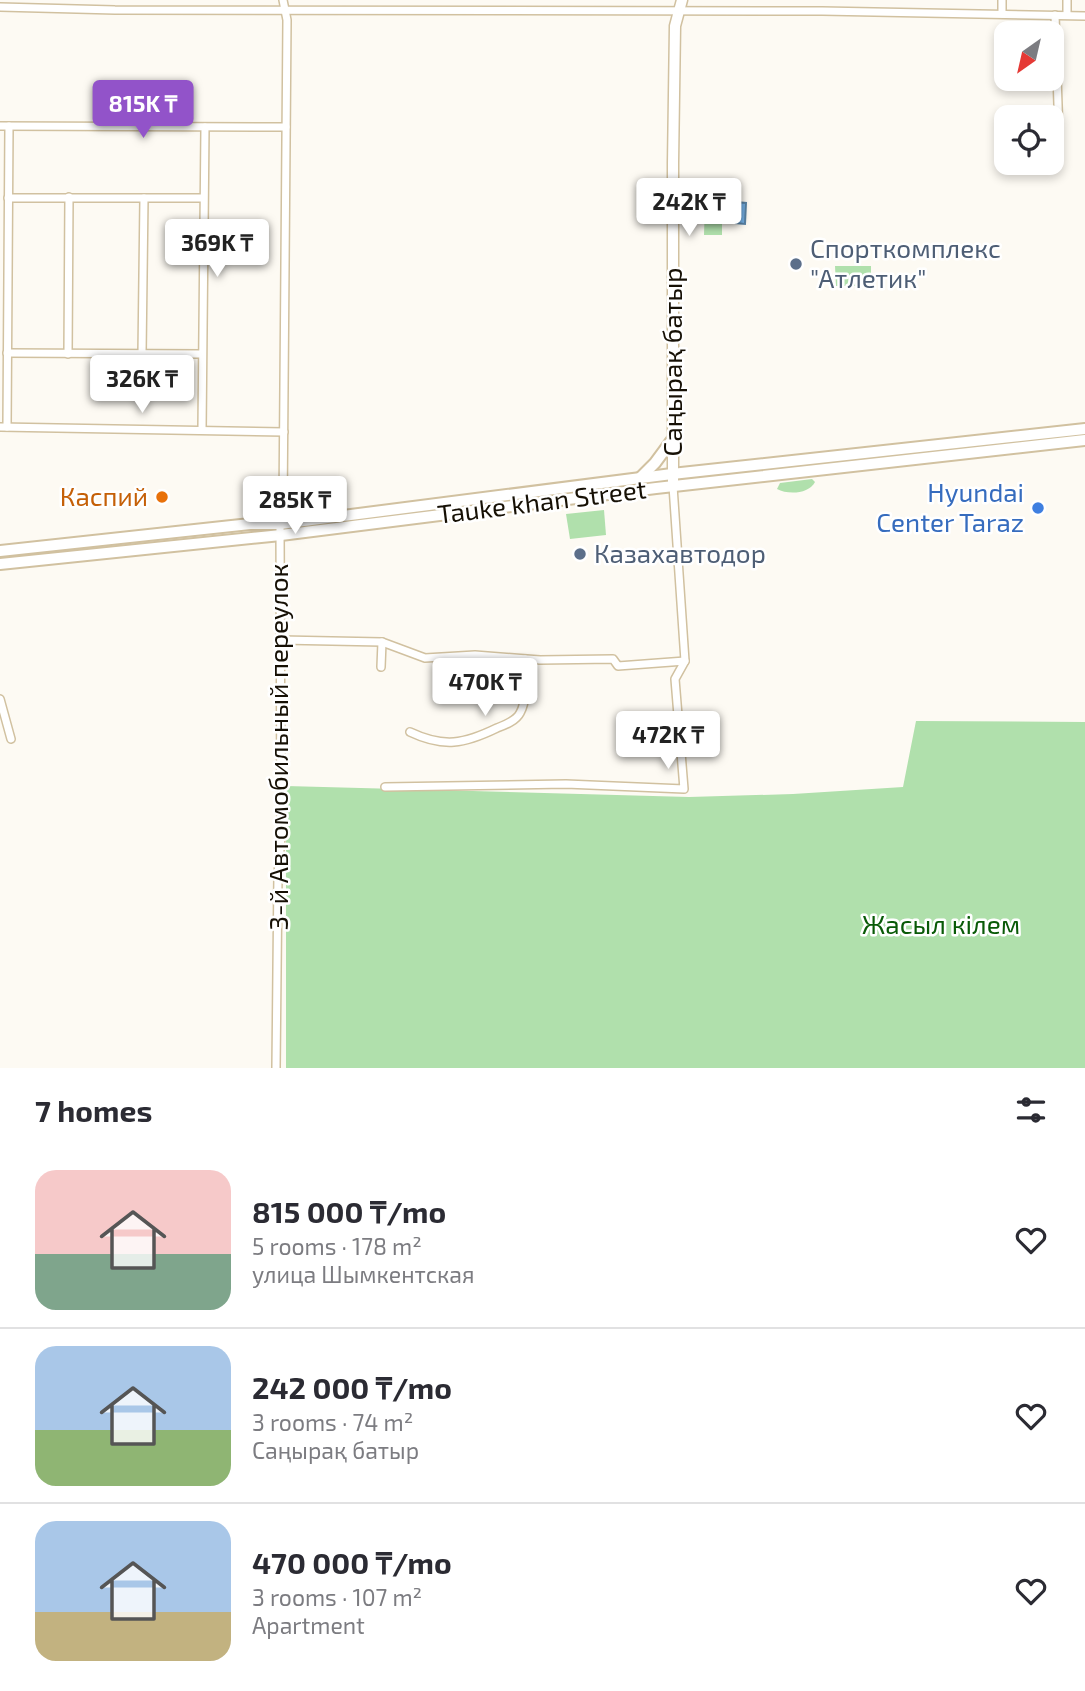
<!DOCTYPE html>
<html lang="en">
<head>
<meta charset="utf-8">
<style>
  body { margin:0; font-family:"Exo 2",sans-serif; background:#f2f2f3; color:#2b2b33; height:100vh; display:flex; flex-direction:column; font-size:26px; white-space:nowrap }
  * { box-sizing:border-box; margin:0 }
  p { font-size:23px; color:#7c7c81 }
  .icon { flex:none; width:38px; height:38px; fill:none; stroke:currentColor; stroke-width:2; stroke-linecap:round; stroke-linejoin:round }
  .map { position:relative; height:1068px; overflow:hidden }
  .panel { display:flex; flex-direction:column; background:#fff; flex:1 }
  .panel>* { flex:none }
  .needle { width:46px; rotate:214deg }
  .fabs { position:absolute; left:994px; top:21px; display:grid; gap:14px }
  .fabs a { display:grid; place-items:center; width:70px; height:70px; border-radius:14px; background:#fff; box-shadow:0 4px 10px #0003; font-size:35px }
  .price { position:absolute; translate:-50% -60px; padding:0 16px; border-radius:7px; background:#fff; color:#222; font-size:23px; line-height:46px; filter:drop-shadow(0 2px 4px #0008) }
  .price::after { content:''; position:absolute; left:50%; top:42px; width:21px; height:16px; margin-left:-10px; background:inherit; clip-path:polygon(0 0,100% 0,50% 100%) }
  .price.on { background:#9253c9; color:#fff }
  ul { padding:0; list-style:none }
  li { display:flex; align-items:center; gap:21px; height:175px; padding:0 35px }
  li+li { border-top:2px solid #e1e1e2 }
  li span { display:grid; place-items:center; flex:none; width:196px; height:140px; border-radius:21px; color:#555 }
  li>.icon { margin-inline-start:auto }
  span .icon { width:84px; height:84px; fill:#fffc; stroke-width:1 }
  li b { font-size:30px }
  h2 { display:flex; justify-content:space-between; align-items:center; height:84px; padding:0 35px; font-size:30px }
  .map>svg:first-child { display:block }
  .green { fill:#b0e0ac }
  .water { fill:#77b5ec; stroke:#5a84a7; stroke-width:2 }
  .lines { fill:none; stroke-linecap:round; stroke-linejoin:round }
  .street-casing { stroke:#d1c1a0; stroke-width:10 }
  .secondary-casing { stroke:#d1c1a0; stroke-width:13 }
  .primary-casing { stroke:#d1c1a0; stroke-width:14 }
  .street { stroke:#fff; stroke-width:7 }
  .secondary { stroke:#fff; stroke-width:10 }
  .primary { stroke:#fff; stroke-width:10 }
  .service-dot { fill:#5c6f8a; stroke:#fff; stroke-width:2.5 }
  .food-dot { fill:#e8710a; stroke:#fff; stroke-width:2.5 }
  .shop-dot { fill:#3f7fe0; stroke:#fff; stroke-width:2.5 }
  .labels { text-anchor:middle; stroke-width:5; stroke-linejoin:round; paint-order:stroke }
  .service-label { font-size:26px; fill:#4e5e75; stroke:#fff; text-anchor:start }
  .street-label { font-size:26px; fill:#161005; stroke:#fff }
  .shop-label { font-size:26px; fill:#366cbe; stroke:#fff; text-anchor:end }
  .food-label { font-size:26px; fill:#c56008; stroke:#fff; text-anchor:end }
  .park-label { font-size:26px; fill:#095a07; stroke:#fff }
</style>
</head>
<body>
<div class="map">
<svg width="1085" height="1068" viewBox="0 0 1085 1068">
  <rect width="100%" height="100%" fill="#fdfaf3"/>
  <g class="green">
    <polygon points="705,200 722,200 722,235 704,235"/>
    <polygon points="835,266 871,266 871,286 836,286"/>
    <path d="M812,479L815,482C809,494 788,495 777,489L780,483Z"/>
    <polygon points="604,510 606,535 570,539 566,514"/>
    <polygon points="916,721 1085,722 1085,1068 286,1068 286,786 689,797 793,794 903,787"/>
  </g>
  <polygon class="water" points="735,202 746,203 745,224 735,223"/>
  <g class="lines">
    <defs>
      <g id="street">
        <polyline points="0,7 115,10 822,11 1085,16"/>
        <polyline points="1002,14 1002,0"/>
        <polyline points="1055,15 1059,135"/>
        <polyline points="1067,15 1067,0"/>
        <polyline points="0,126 286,127"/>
        <polyline points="8,198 203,198"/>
        <polyline points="7,353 202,354"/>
        <polyline points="68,354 69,197"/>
        <polyline points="142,354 144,198"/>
        <polyline points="0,427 284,432"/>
        <polyline points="7,427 9,126"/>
        <polyline points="202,430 205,127"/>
        <polyline points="281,640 382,642 425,658 475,655 540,660 613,659 618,666 685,661"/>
        <polyline points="381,667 382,642"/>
        <polyline points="0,699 11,739"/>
        <path d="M410,732C444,748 464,744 497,728C505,725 516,721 520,713C528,699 525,675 525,659"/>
        <polyline points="385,787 566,784 684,789 675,679 685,661 673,486"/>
        <polyline points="276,1068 278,874 281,837 280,524 283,509 287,20 283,0"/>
      </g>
      <polyline id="secondary" points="673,482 673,163 675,26 682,0"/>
      <g id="primary">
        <polyline points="640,478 655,463 672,440"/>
        <polyline points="0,551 250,524 280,524 672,474 1085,429"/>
        <polyline points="0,564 281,535 656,488 1085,440"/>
      </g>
    </defs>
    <use href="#street" class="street-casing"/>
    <use href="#secondary" class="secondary-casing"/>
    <use href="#primary" class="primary-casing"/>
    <use href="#street" class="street"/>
    <use href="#secondary" class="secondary"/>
    <use href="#primary" class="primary"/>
  </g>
  <g class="service-dot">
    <circle cx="796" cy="264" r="7"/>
    <circle cx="580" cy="554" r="7"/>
  </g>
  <circle class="food-dot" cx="162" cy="497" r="7"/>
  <circle class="shop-dot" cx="1038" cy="508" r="7"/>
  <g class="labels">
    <g class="service-label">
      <text x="810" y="258">Спорткомплекс<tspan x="810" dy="30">"Атлетик"</tspan></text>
      <text x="594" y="563">Казахавтодор</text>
    </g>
    <g class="street-label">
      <text transform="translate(673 362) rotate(-90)" y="9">Саңырақ батыр</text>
      <text transform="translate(542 502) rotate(-7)" y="9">Tauke khan Street</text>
      <text transform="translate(279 747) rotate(-90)" y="9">3-й Автомобильный переулок</text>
    </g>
    <g class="shop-label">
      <text x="1024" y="502">Hyundai<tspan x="1024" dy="30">Center Taraz</tspan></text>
    </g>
    <g class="food-label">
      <text x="148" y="506">Каспий</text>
    </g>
    <g class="park-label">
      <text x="941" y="934">Жасыл кілем</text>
    </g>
  </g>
</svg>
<div class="fabs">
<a><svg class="needle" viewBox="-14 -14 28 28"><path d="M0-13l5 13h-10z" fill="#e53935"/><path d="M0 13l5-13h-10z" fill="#7c7c81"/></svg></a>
<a><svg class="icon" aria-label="locate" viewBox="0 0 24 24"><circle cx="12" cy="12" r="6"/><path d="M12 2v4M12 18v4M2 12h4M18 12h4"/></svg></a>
</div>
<b class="price on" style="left:143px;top:140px">815K ₸</b>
<b class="price" style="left:689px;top:238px">242K ₸</b>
<b class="price" style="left:217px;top:279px">369K ₸</b>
<b class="price" style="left:142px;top:415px">326K ₸</b>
<b class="price" style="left:295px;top:536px">285K ₸</b>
<b class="price" style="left:485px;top:718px">470K ₸</b>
<b class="price" style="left:668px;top:771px">472K ₸</b>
</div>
<section class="panel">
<h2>7 homes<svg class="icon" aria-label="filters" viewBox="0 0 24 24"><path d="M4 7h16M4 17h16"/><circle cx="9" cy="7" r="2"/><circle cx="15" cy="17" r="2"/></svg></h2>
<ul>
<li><span style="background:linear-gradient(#f6c9c9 60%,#7fa58c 0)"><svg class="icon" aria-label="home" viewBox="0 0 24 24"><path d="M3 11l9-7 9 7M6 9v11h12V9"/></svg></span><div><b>815 000 ₸/mo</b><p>5 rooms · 178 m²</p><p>улица Шымкентская</p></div><svg class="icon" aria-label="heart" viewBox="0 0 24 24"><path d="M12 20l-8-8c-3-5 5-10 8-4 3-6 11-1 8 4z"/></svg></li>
<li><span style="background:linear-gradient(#a9c7e8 60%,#8fb573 0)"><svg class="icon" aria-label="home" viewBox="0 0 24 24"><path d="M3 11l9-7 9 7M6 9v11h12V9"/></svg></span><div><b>242 000 ₸/mo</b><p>3 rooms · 74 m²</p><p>Саңырақ батыр</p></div><svg class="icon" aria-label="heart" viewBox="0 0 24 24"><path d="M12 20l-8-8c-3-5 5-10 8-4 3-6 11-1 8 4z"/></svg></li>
<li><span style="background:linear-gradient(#a9c7e8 65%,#c2b280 0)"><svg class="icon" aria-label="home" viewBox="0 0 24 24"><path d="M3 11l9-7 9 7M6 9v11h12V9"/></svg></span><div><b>470 000 ₸/mo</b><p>3 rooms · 107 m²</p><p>Apartment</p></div><svg class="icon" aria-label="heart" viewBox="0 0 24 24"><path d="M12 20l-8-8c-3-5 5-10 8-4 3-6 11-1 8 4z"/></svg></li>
</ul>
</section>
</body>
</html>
